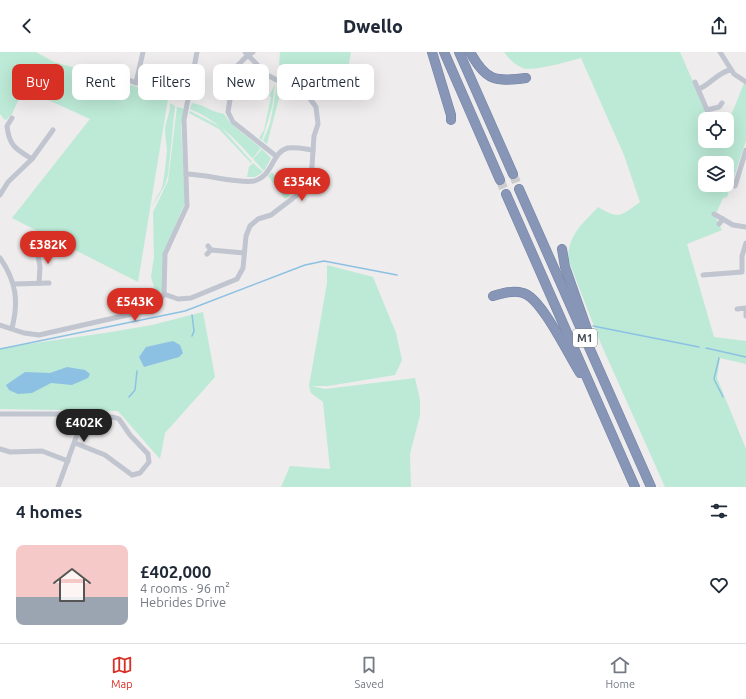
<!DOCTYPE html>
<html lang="en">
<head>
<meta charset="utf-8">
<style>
  body { margin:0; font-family:Ubuntu,sans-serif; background:#f2f2f3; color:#1f2937; height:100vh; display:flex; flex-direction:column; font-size:15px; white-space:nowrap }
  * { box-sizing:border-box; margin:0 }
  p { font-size:13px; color:#747a83 }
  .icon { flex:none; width:22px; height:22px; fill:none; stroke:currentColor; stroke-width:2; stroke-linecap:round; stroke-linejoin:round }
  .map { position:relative; height:435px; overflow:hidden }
  .side { display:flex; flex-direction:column; background:#fff; flex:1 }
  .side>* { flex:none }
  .top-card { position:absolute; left:12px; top:12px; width:400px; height:36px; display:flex; gap:8px }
  .controls { position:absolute; left:698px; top:60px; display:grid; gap:8px }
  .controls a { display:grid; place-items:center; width:36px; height:36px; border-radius:8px; background:#fff; box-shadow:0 4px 16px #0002; font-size:20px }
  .price { position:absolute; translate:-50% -34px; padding:0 9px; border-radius:14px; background:#d93025; color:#fff; font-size:13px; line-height:26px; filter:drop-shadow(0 1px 2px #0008) }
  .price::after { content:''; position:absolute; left:50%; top:24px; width:12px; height:9px; margin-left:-6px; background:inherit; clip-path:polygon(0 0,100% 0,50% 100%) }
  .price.active { background:#222; color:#fff }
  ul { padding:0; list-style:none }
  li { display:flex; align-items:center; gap:12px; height:100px; padding:0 16px }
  li span { display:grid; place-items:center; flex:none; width:112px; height:80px; border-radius:8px; color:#555 }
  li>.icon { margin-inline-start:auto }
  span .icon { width:48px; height:48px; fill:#fffc; stroke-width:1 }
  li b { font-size:17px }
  h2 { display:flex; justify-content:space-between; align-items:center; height:48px; padding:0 16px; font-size:17px }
  .chip { padding:0 14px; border-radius:8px; background:#fff; box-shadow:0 4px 16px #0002; font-size:14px; line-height:36px }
  .chip.active { background:#d93025; color:#fff }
  header { display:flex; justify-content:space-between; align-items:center; height:52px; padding:0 16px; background:#fff; font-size:18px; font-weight:800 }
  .tab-bar { display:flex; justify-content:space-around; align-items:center; height:56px; border-top:1px solid #e0e1e3; background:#fff; font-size:11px; color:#747a83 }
  .tab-bar a { display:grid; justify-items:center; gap:2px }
  .tab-bar .active { color:#d93025 }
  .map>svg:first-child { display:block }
  .green { fill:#bcead6; fill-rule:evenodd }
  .water { fill:#8dc1e3 }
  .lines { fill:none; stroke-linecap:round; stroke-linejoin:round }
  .stream { stroke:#8dc1e3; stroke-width:1.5 }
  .highway-tunnel { stroke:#ccccce; stroke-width:9; stroke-dasharray:9 4.5; stroke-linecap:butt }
  .highway-casing { stroke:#7281a3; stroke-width:10 }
  .street { stroke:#c0c5d0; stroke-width:5 }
  .highway { stroke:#8795b7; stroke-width:9 }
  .labels { text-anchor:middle; stroke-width:3; stroke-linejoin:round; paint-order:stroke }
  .shield { fill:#fff; stroke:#7e8289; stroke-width:1 }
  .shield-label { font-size:11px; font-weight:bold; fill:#464c57 }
</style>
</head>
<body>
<header><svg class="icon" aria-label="back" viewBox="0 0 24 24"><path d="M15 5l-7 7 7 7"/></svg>Dwello<svg class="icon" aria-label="share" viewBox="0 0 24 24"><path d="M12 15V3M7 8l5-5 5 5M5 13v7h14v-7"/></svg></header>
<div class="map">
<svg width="746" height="435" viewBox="0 0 746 435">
  <rect width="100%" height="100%" fill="#eeecec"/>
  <g class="green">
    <polygon points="0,0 36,0 54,10 118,28 168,47 138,230 12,166 90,67 24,37 18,41 20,44 12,62 6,68 4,67 0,62"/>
    <polygon points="280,0 351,0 344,39 308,17 279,13"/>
    <path d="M504,0H680L708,64L732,61L745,29L746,30V89L727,145L723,146L715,164L722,178L687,192L714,285L746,289V312L720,306L717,326L746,397V435H665L601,292L568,207C569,181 582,173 598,155C620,168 620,164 640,150L624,103L581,6C570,9 532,20 523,16C515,13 509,7 504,0ZM705,67H727V89H705ZM705,111H727V133H705Z"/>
    <polygon points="275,32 272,55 262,88 259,86 264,78 271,45 269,44"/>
    <polygon points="277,33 282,35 267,92 263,89 270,72"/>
    <path d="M170,51L175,54L168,123L165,133L152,155C155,148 157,144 161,138C164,133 166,107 167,99C167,95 165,84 165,78C165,70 171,60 170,51Z"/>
    <path d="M192,51C205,53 211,60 224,62L231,72L261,96L253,106L251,105C233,84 216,68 190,57Z"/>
    <polygon points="177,55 185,57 181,74 185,151 163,202 162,237 160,243 155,238 151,225 154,205 153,160 168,129"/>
    <polygon points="190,59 221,75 252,110 251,111 219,77 189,61"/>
    <polygon points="262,97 271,106 264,119 253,107"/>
    <polygon points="253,111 263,120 255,125 247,125 249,115"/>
    <polygon points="272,120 290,144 285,147 268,124"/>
    <polygon points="327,213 373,225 396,281 402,308 395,323 328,334 311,334 325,337 415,326 420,348 420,363 410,402 411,435 281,435 290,414 330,417 323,350 311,341 309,334 327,231"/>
    <polygon points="203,260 215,325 165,381 160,407 118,359 0,357 0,296 105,281 152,273"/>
  </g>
  <g class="water">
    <polygon points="173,289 180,293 183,301 179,305 144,315 139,305 146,295"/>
    <polygon points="67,315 85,318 90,322 88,326 72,333 51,331 32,341 18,342 9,338 6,333 25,320 50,321"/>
  </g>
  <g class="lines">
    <g class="stream">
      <polyline points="593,274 699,295"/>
      <polyline points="192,284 194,279 192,263"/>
      <polyline points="706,296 746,305"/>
      <polyline points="0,297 185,259 305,213 324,209 397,223"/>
      <polyline points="719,306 714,327 723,345"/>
      <polyline points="129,345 135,338 137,319"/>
    </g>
    <g class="highway-tunnel">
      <polyline points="513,122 519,137"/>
      <polyline points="500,128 506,142"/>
    </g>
    <defs>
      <g id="highway">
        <polyline points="432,0 451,63 451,68"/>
        <polyline points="444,0 500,128"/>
        <polyline points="459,0 513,122"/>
        <path d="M470,0C486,29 495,30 526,26"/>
        <polyline points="519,137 651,435"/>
        <polyline points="506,142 635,435"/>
        <polyline points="562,197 565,215 589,283"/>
        <path d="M493,244C503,241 513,238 523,241C541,245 569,304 580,321"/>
      </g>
    </defs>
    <use href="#highway" class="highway-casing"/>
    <g class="street">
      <polyline points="253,0 248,3 235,16 228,60 233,70 276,104"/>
      <polyline points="720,0 734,22 746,30"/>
      <polyline points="129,28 136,31 143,0"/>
      <polyline points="695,30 707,58 719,55 722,51"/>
      <path d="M699,37C711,32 717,21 730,18"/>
      <path d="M12,66L7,74C9,94 16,97 32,107"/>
      <path d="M186,122C204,122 240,132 254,129C274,124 271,100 288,96C296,95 305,97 313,98"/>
      <polyline points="735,134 746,98"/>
      <polyline points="0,143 8,130 32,107 53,78"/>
      <polyline points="714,162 733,173 746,175"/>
      <polyline points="719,172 723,167"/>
      <polyline points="37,197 40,215 39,231"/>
      <polyline points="211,198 244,201"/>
      <polyline points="207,202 211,198 208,194"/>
      <path d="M0,206C16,229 19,249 12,276"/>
      <polyline points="703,223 742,220 742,204 746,191"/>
      <polyline points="14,232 49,231"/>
      <polyline points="164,242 178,247 191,246 237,227 243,216 246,184 250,174 258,167 271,163 301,140 308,133 312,114 314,84 318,72 316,55 308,44 267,23 245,0"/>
      <polyline points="737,257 746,256 746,264"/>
      <polyline points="0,273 24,281 39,283 145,259 158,252 164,242 165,202 187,154 184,68 197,0"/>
      <polyline points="0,362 75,362 79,364 82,369"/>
      <polyline points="75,391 105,403 132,423 140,421 149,410 148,402 130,383 119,367 113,365 82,369"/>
      <polyline points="0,397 10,400 42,399 68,409"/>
      <polyline points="58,435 82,369"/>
    </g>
    <use href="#highway" class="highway"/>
  </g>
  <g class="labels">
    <rect class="shield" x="573" y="277" width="24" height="18" rx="3"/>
    <g class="shield-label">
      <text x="585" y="290">M1</text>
    </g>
  </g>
</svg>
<div class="controls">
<a><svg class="icon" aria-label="locate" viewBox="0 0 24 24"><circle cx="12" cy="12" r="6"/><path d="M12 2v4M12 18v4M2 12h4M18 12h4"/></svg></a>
<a><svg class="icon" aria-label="layers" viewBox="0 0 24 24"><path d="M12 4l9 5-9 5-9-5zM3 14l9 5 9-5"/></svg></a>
</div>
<b class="price" style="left:302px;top:150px">£354K</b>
<b class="price" style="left:48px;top:213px">£382K</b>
<b class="price" style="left:135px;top:270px">£543K</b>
<b class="price active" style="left:84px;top:391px">£402K</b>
<div class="top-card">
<a class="chip active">Buy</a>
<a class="chip">Rent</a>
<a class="chip">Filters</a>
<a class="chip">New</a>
<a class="chip">Apartment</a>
</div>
</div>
<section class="side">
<h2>4 homes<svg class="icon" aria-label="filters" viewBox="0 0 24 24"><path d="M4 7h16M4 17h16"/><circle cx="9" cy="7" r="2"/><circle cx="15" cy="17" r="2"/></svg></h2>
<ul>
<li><span style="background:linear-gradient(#f6c9c9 65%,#9aa5b1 0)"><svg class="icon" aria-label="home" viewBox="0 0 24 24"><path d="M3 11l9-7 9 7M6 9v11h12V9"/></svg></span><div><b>£402,000</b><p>4 rooms · 96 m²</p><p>Hebrides Drive</p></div><svg class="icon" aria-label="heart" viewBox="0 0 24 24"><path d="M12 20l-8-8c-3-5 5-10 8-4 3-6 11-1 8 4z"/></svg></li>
</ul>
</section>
<nav class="tab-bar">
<a class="active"><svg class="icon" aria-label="map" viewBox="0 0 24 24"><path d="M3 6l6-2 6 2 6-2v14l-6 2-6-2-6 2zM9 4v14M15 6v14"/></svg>Map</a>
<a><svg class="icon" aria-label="saved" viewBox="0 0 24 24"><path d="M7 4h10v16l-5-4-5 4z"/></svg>Saved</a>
<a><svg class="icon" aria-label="home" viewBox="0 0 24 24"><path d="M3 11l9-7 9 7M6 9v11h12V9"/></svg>Home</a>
</nav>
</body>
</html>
